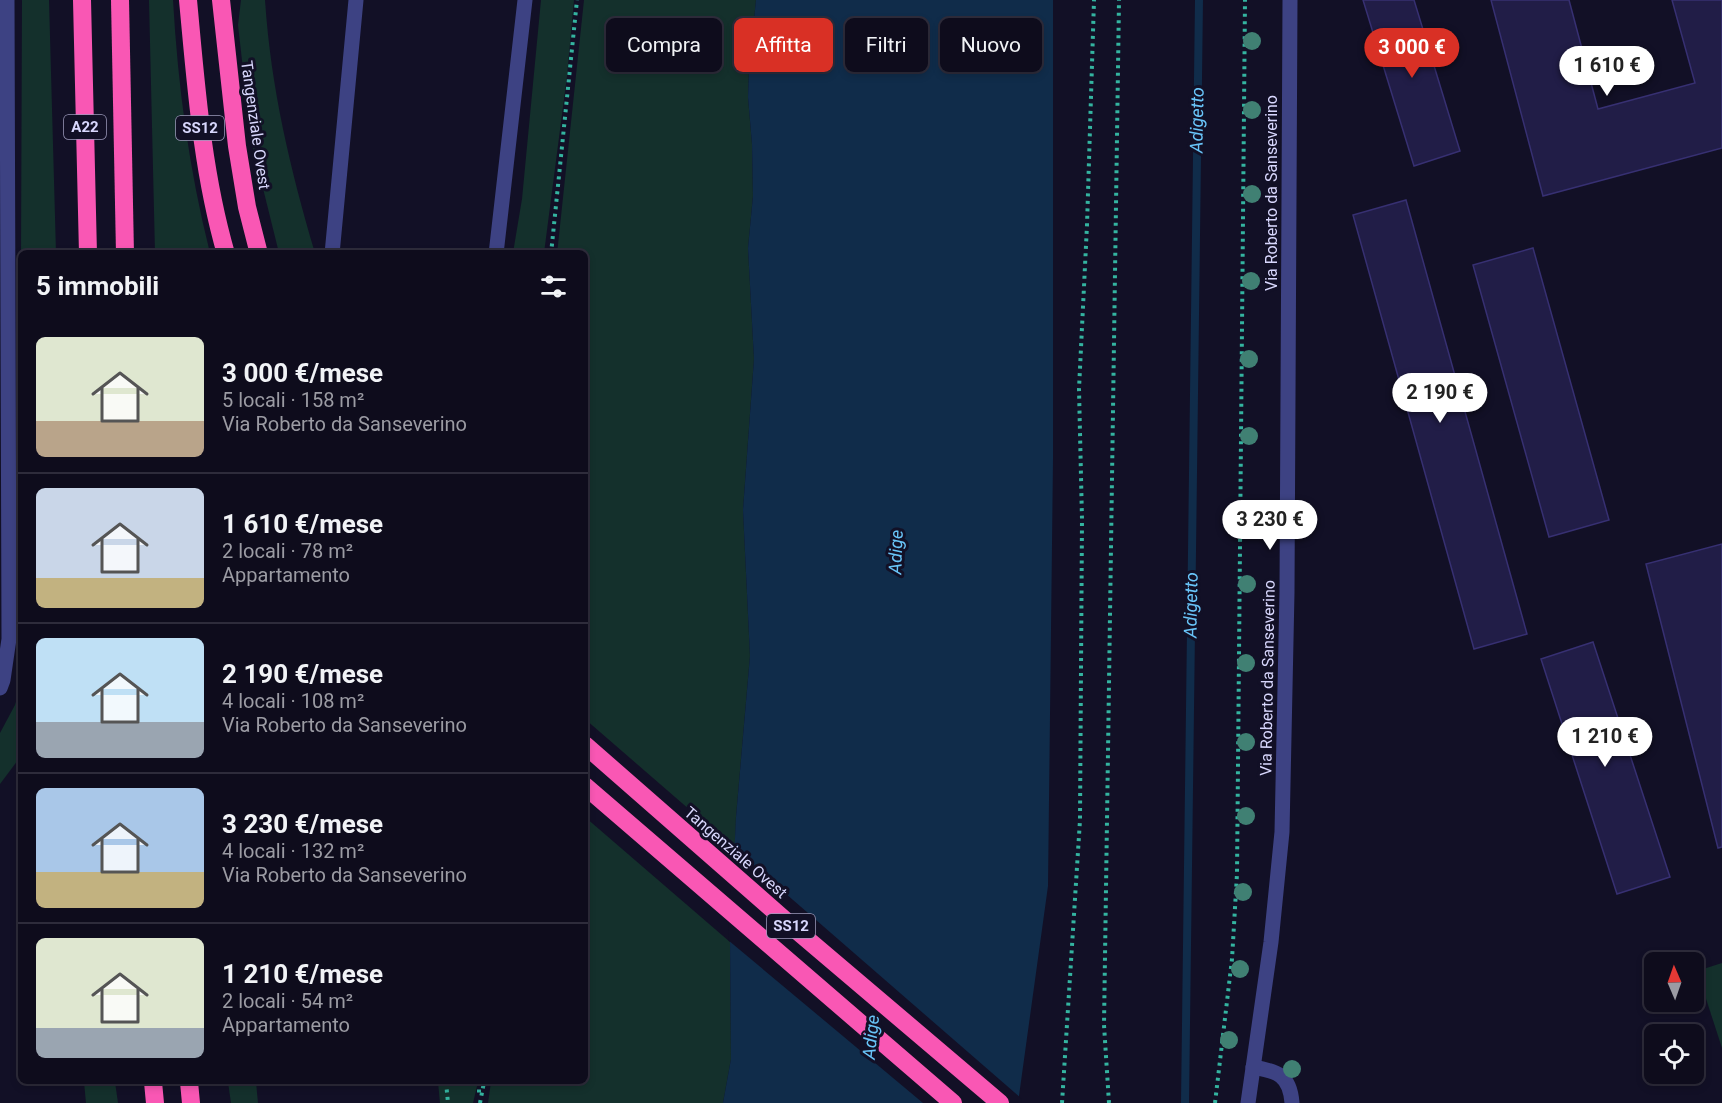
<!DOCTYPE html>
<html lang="it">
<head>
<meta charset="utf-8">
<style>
  body { margin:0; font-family:Roboto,sans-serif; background:#171525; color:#f1f3f6; height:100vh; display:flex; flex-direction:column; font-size:22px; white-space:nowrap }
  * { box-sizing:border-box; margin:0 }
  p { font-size:20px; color:#9b9ba3 }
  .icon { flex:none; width:33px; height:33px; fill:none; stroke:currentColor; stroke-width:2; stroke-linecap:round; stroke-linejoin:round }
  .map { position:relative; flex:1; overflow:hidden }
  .drawer { position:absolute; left:18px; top:250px; width:570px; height:834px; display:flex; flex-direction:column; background:#0e0c1c; border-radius:9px; box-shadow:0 3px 9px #0003,0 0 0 2px #2e2c3b }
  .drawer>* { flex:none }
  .banner { position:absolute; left:606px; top:18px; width:570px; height:54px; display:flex; gap:12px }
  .needle { width:39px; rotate:358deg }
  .fabs { position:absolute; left:1644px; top:952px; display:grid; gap:12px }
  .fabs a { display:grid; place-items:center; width:60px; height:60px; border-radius:9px; background:#0e0c1c; box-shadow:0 3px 9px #0003,0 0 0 2px #2e2c3b; font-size:30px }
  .price { position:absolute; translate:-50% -51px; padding:0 14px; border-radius:21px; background:#fff; color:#222; font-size:20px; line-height:39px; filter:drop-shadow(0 2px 3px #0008) }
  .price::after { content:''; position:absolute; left:50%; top:36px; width:18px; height:14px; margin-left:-9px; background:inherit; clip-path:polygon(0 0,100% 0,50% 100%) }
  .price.current { background:#d93025; color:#fff }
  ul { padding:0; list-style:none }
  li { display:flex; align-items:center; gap:18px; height:150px; padding:0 18px }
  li+li { border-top:2px solid #2e2c3b }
  li span { display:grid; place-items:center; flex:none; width:168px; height:120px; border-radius:9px; color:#555 }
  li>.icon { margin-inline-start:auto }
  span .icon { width:72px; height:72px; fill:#fffc; stroke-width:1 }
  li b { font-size:26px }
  h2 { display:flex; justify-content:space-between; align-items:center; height:72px; padding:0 18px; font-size:26px }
  .chip { padding:0 21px; border-radius:9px; background:#0e0c1c; box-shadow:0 3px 9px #0003,0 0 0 2px #2e2c3b; font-size:21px; line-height:54px }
  .chip.current { background:#d93025; color:#fff }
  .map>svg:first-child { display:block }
  .green { fill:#14302c }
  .water { fill:#102c4a }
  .pier { fill:#121026 }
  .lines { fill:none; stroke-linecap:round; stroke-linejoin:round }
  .stream { stroke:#102c4a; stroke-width:8 }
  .building { fill:#211d47; stroke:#373072; stroke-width:1.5 }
  .path { stroke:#34b4a0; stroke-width:4; stroke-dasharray:3 4.5; stroke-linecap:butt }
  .minor { stroke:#3d4283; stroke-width:15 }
  .highway { stroke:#f957b4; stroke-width:18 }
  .tree { fill:#408073 }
  .labels { text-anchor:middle; stroke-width:6; stroke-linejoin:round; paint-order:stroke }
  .shield { fill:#121026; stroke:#9d9bbc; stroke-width:1.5 }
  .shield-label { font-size:15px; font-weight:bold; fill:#d8d7fd }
  .street-label { font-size:16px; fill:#d8d7fd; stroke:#121026 }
  .water-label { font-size:18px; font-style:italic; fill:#69c5f9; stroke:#121026 }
</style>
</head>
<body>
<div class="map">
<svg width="1722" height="1103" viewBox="0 0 1722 1103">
  <rect width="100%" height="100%" fill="#121026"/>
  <g class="green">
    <polygon points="22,0 49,0 56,253 21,254 21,257"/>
    <path d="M149,0H173C178,87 189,169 210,253H155Z"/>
    <path d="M241,0H265C271,89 290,168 315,253H279L251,140L238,25Z"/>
    <polygon points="541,0 574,0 567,76 544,253 513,253 522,199"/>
    <polygon points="584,0 756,0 749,70 748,97 752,144 753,196 748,248 754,359 743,510 750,656 736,817 735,849 585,719 585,254 557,254"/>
    <polygon points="21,684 21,756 0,784 0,733 15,705"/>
    <polygon points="585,817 730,942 731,1059 723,1103 488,1103 491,1082 585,1082"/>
    <polygon points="1722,963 1722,1048 1697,971"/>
    <polygon points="84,1082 115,1082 118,1103 86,1103"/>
    <polygon points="228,1082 256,1082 258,1103 231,1103"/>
    <polygon points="438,1082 478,1082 473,1103 440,1103"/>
  </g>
  <polygon class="water" points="756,0 1053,0 1053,459 1048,886 1018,1103 723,1103 731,1059 730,942 736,817 750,656 743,510 754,359 748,248 753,196 752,144 748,97 749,70"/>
  <polygon class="pier" points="732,847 1022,1099 1021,1103 923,1103 728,940"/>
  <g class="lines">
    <polyline class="stream" points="1185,1103 1199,0"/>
  </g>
  <g class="building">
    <polygon points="1363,0 1414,0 1460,151 1414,166"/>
    <polygon points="1491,0 1569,0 1598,109 1695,83 1672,0 1722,0 1722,148 1543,196"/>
    <polygon points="1406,200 1527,634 1474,649 1353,215"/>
    <polygon points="1533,248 1609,520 1549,537 1473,265"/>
    <polygon points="1722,544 1722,847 1718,848 1646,564"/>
    <polygon points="1593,642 1670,877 1617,894 1541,659"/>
  </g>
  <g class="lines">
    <g class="path">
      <polyline points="551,254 577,0"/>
      <polyline points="446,1082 448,1103"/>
      <polyline points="479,1082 479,1093"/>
      <polyline points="480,1103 484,1082"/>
      <polyline points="1062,1103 1080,820 1082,520 1079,389 1087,225 1094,0"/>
      <polyline points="1109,1103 1104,1025 1119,0"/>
      <polyline points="1215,1103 1232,959 1237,874 1245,0"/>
    </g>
    <g class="minor">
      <polyline points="332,254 356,0"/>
      <polyline points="496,254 525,0"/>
      <polyline points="0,688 3,680 9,639 7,0"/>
      <path d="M1253,1067C1277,1071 1290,1075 1292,1103"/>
      <polyline points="1248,1103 1271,942 1282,832 1287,592 1290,0"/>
    </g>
    <g class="highway">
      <polyline points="82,0 88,254"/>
      <polyline points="120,0 125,254"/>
      <path d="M188,0C196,85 202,171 226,254"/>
      <polyline points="221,0 237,146 247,207 259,254"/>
      <polyline points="585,745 795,929 1000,1103"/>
      <polyline points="585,786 953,1103"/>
      <polyline points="153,1082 155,1103"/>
      <polyline points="189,1082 191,1103"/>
    </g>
  </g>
  <g class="tree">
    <circle cx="1252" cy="41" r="9"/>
    <circle cx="1252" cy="110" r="9"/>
    <circle cx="1252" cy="194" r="9"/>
    <circle cx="1251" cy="281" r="9"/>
    <circle cx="1249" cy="359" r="9"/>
    <circle cx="1249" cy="436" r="9"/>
    <circle cx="1249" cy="513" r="9"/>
    <circle cx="1247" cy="584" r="9"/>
    <circle cx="1246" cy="663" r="9"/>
    <circle cx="1246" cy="742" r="9"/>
    <circle cx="1246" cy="816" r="9"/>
    <circle cx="1243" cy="892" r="9"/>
    <circle cx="1240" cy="969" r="9"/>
    <circle cx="1229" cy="1040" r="9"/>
    <circle cx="1292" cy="1069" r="9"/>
  </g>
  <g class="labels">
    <g class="shield">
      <rect x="64" y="115" width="42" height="24" rx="4.5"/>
      <rect x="176" y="116" width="48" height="24" rx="4.5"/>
      <rect x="767" y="914" width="48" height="24" rx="4.5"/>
    </g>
    <g class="shield-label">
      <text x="85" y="132">A22</text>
      <text x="200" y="133">SS12</text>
      <text x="791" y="931">SS12</text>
    </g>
    <g class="street-label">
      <text transform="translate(256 125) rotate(82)" y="6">Tangenziale Ovest</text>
      <text transform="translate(1271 193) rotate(-90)" y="6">Via Roberto da Sanseverino</text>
      <text transform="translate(1267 678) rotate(-89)" y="6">Via Roberto da Sanseverino</text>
      <text transform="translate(736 852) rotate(41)" y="6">Tangenziale Ovest</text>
    </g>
    <g class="water-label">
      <text transform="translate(1197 120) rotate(-89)" y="6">Adigetto</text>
      <text transform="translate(896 552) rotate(-88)" y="6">Adige</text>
      <text transform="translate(1191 605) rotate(-89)" y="6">Adigetto</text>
      <text transform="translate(871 1037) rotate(-84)" y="6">Adige</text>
    </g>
  </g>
</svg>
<div class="fabs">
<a><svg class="needle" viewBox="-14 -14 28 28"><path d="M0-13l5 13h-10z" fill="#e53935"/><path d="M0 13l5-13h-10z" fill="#9b9ba3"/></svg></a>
<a><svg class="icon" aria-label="locate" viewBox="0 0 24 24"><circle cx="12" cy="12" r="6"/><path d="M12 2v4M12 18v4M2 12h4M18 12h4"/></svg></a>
</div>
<b class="price current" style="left:1412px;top:79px">3 000 €</b>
<b class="price" style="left:1607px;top:97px">1 610 €</b>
<b class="price" style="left:1440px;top:424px">2 190 €</b>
<b class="price" style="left:1270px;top:551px">3 230 €</b>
<b class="price" style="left:1605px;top:768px">1 210 €</b>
<div class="banner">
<a class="chip">Compra</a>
<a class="chip current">Affitta</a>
<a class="chip">Filtri</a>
<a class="chip">Nuovo</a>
</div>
<section class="drawer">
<h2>5 immobili<svg class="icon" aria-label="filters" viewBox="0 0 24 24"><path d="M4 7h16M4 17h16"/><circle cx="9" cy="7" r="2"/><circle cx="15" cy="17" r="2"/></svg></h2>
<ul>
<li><span style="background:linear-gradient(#dfe7d0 70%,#b9a48a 0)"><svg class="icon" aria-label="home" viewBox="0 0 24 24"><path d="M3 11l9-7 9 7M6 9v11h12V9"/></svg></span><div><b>3 000 €/mese</b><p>5 locali · 158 m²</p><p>Via Roberto da Sanseverino</p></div></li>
<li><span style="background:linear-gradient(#c9d6e8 75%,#c2b280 0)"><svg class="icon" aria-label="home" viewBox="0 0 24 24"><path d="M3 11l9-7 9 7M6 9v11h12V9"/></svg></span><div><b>1 610 €/mese</b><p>2 locali · 78 m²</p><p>Appartamento</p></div></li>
<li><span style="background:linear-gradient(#bfe0f5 70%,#9aa5b1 0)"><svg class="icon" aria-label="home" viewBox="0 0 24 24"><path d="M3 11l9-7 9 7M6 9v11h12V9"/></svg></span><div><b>2 190 €/mese</b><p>4 locali · 108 m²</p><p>Via Roberto da Sanseverino</p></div></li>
<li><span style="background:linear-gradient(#a9c7e8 70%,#c2b280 0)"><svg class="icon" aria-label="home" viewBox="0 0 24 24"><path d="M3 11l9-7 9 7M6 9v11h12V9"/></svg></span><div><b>3 230 €/mese</b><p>4 locali · 132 m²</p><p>Via Roberto da Sanseverino</p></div></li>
<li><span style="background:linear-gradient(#dfe7d0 75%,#9aa5b1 0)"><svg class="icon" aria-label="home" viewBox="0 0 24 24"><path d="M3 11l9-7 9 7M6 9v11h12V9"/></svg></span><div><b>1 210 €/mese</b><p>2 locali · 54 m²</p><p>Appartamento</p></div></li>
</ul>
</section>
</div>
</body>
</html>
